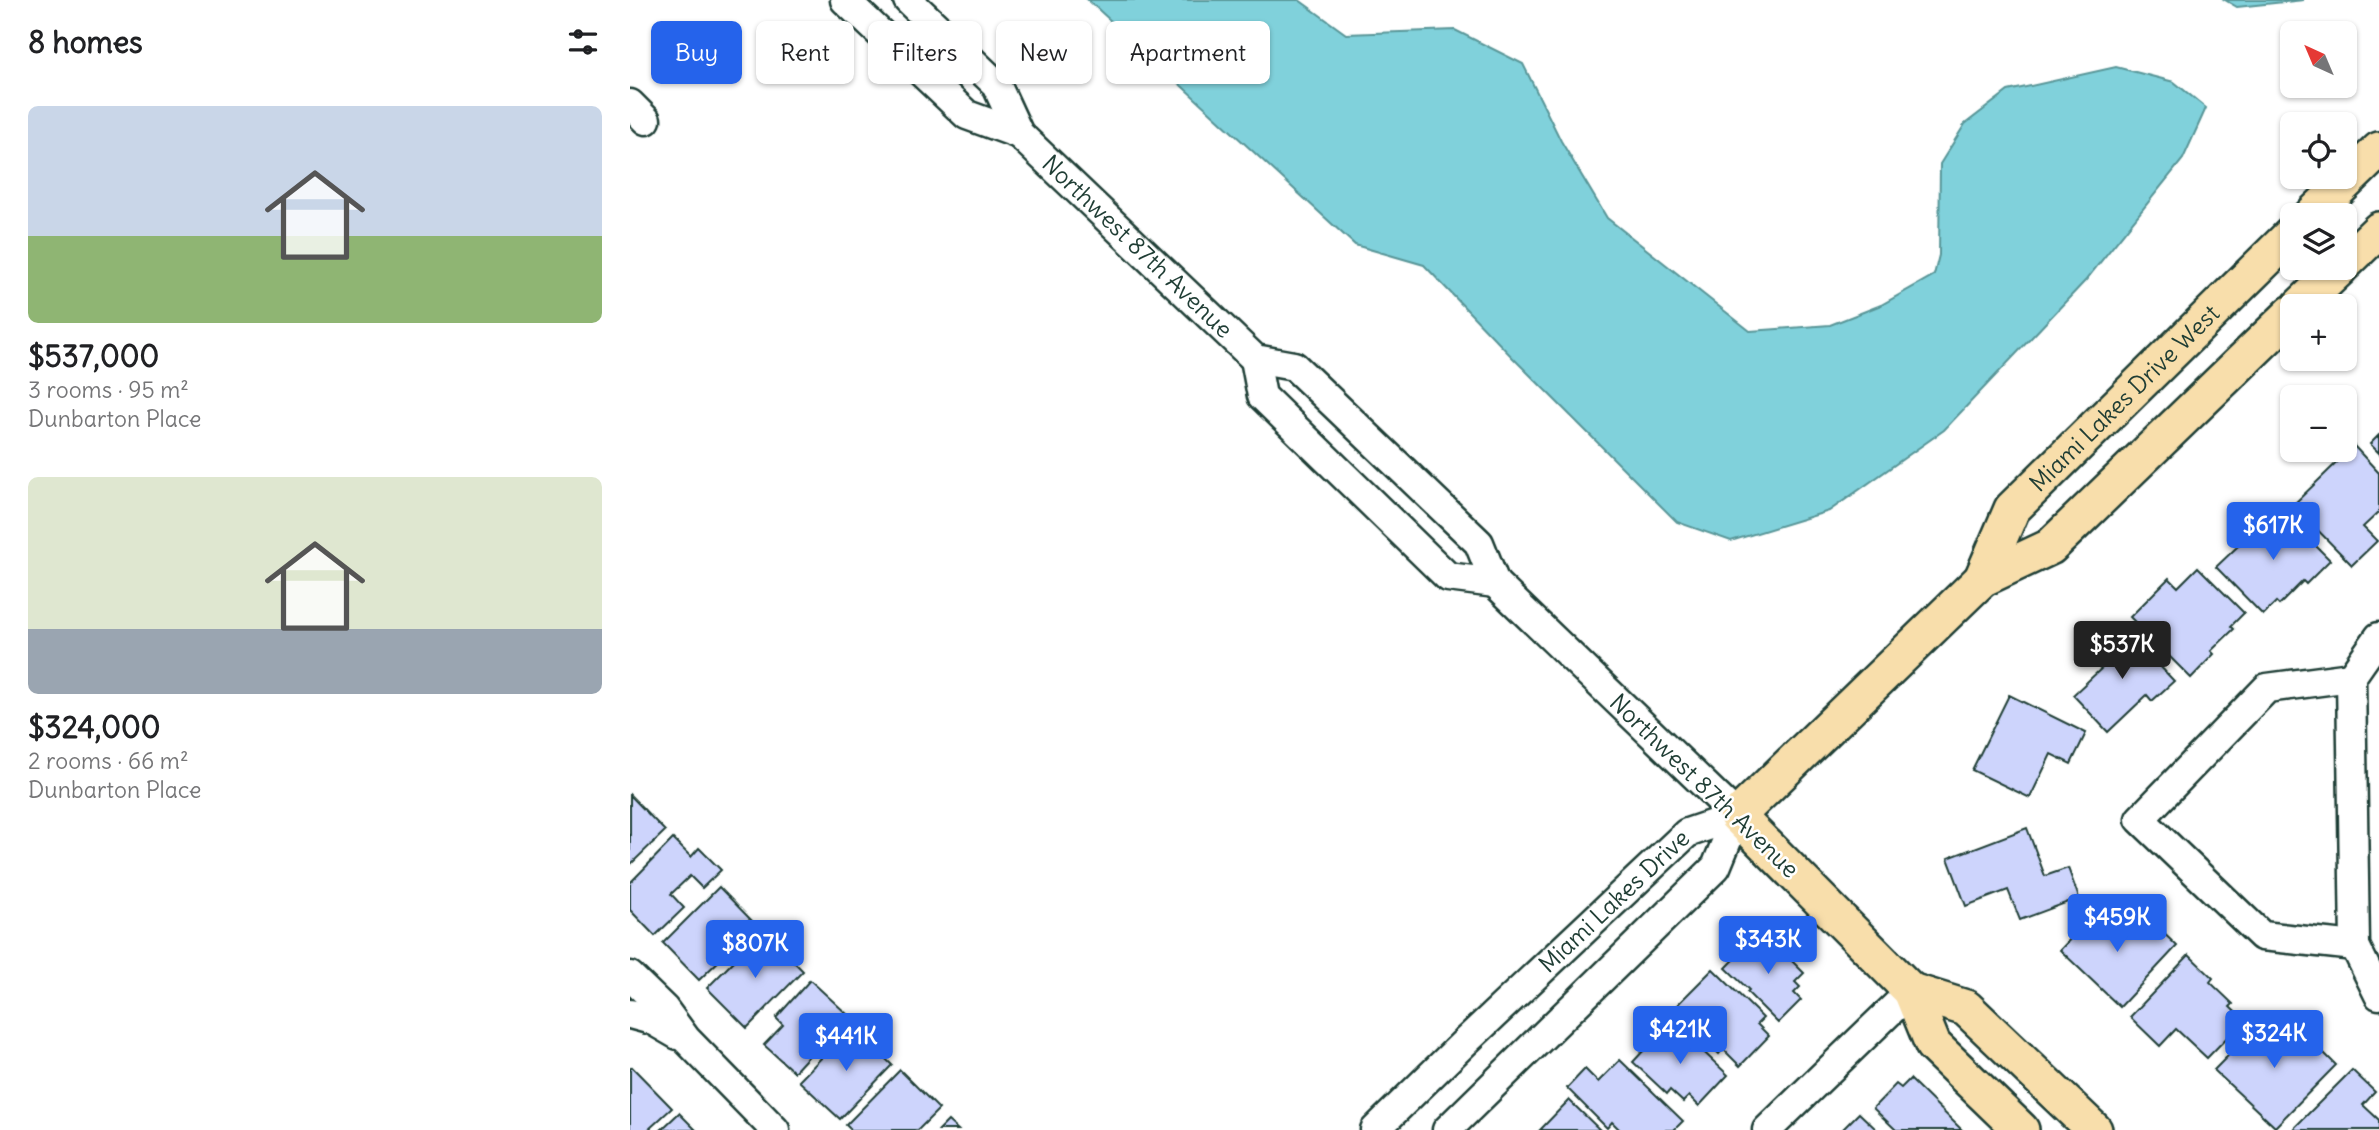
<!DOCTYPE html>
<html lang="en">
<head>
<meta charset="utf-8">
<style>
  body { margin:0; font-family:Delius,sans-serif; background:#f6f6f6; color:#202124; height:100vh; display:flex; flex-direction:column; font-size:26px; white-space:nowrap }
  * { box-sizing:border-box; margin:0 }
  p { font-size:23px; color:#757577 }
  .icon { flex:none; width:38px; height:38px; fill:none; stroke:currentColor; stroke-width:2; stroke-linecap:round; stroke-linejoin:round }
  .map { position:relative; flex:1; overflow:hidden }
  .sheet { display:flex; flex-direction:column; background:#fff; width:630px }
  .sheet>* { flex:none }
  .banner { position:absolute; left:21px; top:21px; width:665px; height:63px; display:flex; gap:14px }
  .needle { width:46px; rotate:316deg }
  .tools { position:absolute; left:1650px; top:21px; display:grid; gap:14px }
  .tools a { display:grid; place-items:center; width:77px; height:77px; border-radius:10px; background:#fff; box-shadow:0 2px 5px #0004; font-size:35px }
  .price { position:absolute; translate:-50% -60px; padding:0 16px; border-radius:7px; background:#2563eb; color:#fff; font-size:23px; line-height:46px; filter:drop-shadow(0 2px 4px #0008) }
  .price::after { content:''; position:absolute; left:50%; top:42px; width:21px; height:16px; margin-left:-10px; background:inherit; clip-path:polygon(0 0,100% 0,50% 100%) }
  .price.selected { background:#222; color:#fff }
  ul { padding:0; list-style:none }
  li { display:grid; align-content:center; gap:14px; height:371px; padding:0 28px }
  li span { display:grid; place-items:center; height:217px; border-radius:10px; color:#555 }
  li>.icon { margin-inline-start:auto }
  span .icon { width:126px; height:126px; fill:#fffc; stroke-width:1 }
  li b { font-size:30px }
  h2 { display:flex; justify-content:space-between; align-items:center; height:84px; padding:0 28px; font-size:30px }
  .tag { padding:0 24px; border-radius:10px; background:#fff; box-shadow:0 2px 5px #0004; font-size:24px; line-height:63px }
  .tag.selected { background:#2563eb; color:#fff }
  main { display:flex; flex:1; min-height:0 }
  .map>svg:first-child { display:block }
  .water { fill:#80d1db; stroke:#599698; stroke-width:2 }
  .building { fill:#cdd4fc; stroke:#1f3d34; stroke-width:2 }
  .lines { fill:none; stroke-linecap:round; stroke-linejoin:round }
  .minor-casing { stroke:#1f3d34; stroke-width:33 }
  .major-casing { stroke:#1f3d34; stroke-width:40 }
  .minor { stroke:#fff; stroke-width:28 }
  .major { stroke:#f8deab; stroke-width:35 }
  .labels { text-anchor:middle; stroke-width:5; stroke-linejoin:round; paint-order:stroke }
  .street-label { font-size:24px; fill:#1f3d34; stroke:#fff }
</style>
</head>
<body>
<main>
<section class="sheet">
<h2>8 homes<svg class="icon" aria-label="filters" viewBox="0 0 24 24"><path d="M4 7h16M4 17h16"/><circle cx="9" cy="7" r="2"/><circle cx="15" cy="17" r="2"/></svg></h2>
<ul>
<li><span style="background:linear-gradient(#c9d6e8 60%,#8fb573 0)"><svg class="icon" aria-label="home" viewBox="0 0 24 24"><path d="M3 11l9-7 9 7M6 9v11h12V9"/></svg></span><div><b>$537,000</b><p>3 rooms · 95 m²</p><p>Dunbarton Place</p></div></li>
<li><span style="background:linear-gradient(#dfe7d0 70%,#9aa5b1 0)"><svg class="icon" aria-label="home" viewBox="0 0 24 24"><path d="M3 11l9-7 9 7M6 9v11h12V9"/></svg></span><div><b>$324,000</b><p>2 rooms · 66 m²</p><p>Dunbarton Place</p></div></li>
</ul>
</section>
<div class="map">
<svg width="1749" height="1130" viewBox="0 0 1749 1130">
  <rect width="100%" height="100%" fill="#fff"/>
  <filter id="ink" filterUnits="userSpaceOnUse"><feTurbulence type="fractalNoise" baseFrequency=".0143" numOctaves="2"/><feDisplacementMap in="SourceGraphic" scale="14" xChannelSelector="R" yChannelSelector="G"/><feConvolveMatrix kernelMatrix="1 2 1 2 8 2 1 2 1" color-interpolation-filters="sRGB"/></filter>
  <g filter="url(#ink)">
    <g class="water">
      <polygon points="458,0 669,0 716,34 825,30 893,64 931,141 977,218 1120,331 1200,325 1251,305 1304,275 1309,255 1310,164 1335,124 1378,91 1486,67 1544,82 1576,108 1553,159 1456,280 1314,430 1199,511 1101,541 1047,522 883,358 794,265 725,245"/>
      <polygon points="1595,0 1674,0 1607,7"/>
    </g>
    <g class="building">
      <polygon points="1749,435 1749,453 1740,444"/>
      <polygon points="1724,446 1749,473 1749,512 1733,527 1747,541 1722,565 1663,505"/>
      <polygon points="1648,508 1700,560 1676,584 1673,581 1649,605 1646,602 1633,615 1586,567"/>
      <polygon points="1568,567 1614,613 1601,626 1604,629 1581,651 1584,654 1561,678 1500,617 1539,578 1548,587"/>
      <polygon points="1494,628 1544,681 1522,701 1517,695 1478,732 1443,695 1473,667 1463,657"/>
      <polygon points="1379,695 1456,733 1441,764 1421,754 1400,798 1342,770"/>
      <polygon points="0,795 35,831 0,865"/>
      <polygon points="1397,828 1415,876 1438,868 1449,898 1390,920 1378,890 1336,906 1318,858"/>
      <polygon points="43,839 61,857 69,848 91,870 72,888 60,876 41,894 54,908 25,936 0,910 0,883"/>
      <polygon points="89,887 126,925 69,980 33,943"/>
      <polygon points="1474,903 1511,938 1524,924 1547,946 1490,1007 1430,950"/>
      <polygon points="134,931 173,971 117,1028 77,988"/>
      <polygon points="1132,931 1174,973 1165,982 1170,987 1164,993 1171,1000 1148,1023 1117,992 1119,990 1096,968"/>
      <polygon points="1559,955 1583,978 1580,982 1603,1004 1600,1007 1614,1020 1577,1058 1546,1029 1530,1046 1500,1017"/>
      <polygon points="1083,969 1133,1018 1127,1024 1139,1036 1110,1066 1093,1049 1089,1054 1071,1036 1053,1019 1058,1014 1048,1004"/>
      <polygon points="180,980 217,1014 164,1072 134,1045 153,1025 146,1018"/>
      <polygon points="1639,1014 1674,1049 1682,1041 1706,1065 1645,1127 1584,1070"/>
      <polygon points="1041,1021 1098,1075 1069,1106 1059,1096 1053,1102 1040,1090 1037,1094 1003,1062"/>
      <polygon points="222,1026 262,1065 210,1119 169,1081"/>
      <polygon points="990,1060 1053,1121 1044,1130 990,1130 982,1122 977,1128 937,1088 955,1069 968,1082"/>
      <polygon points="2,1067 42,1108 18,1130 0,1130 0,1069"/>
      <polygon points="270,1070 309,1109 288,1130 221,1130 216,1125"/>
      <polygon points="1722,1070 1745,1092 1733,1105 1749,1120 1749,1130 1666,1130 1664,1128"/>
      <polygon points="1280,1079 1332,1130 1266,1130 1243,1108 1266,1084 1271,1088"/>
      <polygon points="939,1100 970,1130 910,1130"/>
      <polygon points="49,1113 66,1130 31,1130"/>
      <polygon points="1229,1113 1247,1130 1212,1130"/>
      <polygon points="318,1121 328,1130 309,1130"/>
    </g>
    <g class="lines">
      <defs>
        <g id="minor">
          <polyline points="215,0 337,115 389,134"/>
          <path id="s1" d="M278,0L366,84L389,134L625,359L664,366L849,543L865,583L1107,816"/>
          <polyline points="0,104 16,120"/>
          <polyline points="625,359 632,396 818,577 865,583"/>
          <polyline points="1721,677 1637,688 1510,819 1632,936 1725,946"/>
          <polyline points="1721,677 1725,946 1749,995"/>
          <polyline points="1721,677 1749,637"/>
          <polyline points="0,976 34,1009 56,1039 145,1130"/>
          <polyline points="0,1014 22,1020 48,1035"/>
          <path id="s2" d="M745,1130L835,1042L1057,833L1107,816"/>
          <polyline points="817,1130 1086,867 1107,816"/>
          <polyline points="1137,1130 1281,991"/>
        </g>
        <g id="major">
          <polyline points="1682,215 1749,150"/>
          <polyline points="1715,263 1749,230"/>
          <polyline points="1670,306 1710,268"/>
          <path id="s3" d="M1352,579L1382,509L1662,234"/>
          <polyline points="1281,991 1336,1008 1464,1130"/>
          <polyline points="1391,1130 1303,1045 1281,991 1107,816 1352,579 1420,547 1662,313"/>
        </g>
      </defs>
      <use href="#minor" class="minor-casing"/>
      <use href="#major" class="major-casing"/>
      <use href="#minor" class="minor"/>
      <use href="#major" class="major"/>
    </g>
  </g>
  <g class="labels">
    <g class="street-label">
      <text dy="8" stroke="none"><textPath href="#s1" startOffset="340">Northwest 87th Avenue</textPath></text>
      <text dy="8" stroke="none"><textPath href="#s3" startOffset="234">Miami Lakes Drive West</textPath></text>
      <text transform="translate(1074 786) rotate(44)" y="8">Northwest 87th Avenue</text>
      <text dy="8" stroke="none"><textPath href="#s2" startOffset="331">Miami Lakes Drive</textPath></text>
    </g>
  </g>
</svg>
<div class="tools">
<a><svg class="needle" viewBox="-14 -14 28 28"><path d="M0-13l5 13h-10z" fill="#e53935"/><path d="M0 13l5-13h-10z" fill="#757577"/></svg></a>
<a><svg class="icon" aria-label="locate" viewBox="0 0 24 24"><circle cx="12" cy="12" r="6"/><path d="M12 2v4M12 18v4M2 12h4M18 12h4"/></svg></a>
<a><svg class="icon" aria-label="layers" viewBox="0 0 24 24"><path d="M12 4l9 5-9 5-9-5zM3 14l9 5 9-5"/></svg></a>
<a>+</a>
<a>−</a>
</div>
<b class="price" style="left:1643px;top:562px">$617K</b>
<b class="price selected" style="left:1492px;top:681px">$537K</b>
<b class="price" style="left:1487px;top:954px">$459K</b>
<b class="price" style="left:1138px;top:976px">$343K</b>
<b class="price" style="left:125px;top:980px">$807K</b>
<b class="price" style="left:1050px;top:1066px">$421K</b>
<b class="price" style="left:1644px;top:1070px">$324K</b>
<b class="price" style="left:216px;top:1073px">$441K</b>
<div class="banner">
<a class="tag selected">Buy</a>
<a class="tag">Rent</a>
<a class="tag">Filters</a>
<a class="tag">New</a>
<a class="tag">Apartment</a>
</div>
</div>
</main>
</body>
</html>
